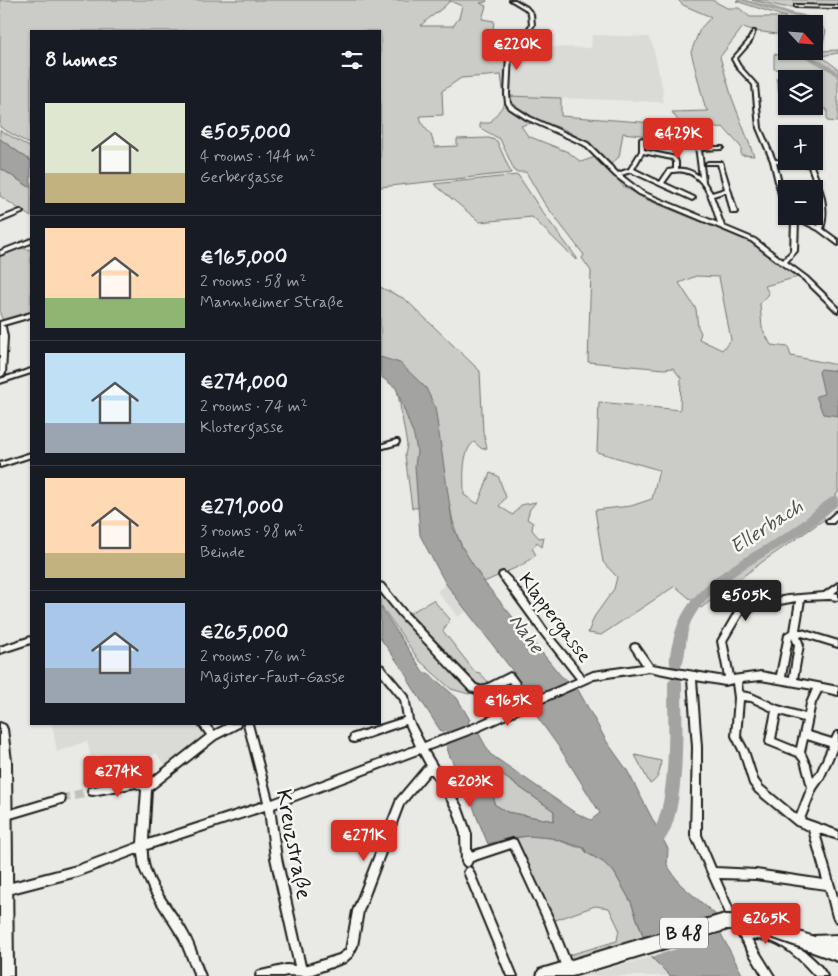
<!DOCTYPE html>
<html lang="en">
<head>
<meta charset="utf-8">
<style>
  body { margin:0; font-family:Mynerve,sans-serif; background:#20242c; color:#f1f3f6; height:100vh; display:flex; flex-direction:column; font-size:19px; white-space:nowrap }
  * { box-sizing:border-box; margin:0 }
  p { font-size:16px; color:#9ea1a6 }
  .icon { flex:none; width:28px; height:28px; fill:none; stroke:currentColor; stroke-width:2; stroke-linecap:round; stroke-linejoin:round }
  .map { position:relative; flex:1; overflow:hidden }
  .sheet { position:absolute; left:30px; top:30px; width:351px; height:695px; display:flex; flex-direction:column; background:#171b24; border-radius:0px; box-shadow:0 1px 4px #0004 }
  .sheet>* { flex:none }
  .needle { width:32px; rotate:116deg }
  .buttons { position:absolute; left:778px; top:15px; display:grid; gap:10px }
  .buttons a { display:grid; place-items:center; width:45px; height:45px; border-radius:0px; background:#171b24; box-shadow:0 1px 4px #0004; font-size:25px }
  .price { position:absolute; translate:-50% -42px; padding:0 11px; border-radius:5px; background:#d93025; color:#fff; font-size:16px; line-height:32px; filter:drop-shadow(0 1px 2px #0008) }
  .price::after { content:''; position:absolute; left:50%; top:30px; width:15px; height:11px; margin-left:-8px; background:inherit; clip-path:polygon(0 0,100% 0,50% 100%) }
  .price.on { background:#222; color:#fff }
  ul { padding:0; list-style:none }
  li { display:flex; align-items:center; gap:15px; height:125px; padding:0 15px }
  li+li { border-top:1px solid #363941 }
  li span { display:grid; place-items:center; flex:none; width:140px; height:100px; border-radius:0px; color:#555 }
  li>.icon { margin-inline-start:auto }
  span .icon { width:60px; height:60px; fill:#fffc; stroke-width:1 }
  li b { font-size:21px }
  h2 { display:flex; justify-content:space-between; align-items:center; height:60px; padding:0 15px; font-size:21px }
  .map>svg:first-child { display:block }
  .built { fill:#dadad6 }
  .green { fill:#cbcbc7; stroke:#747472; fill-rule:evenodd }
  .water { fill:#a3a3a1; stroke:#6d6d6c; fill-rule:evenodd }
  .pier { fill:#e9e9e5 }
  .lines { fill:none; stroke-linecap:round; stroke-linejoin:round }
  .river { fill:#a3a3a1; fill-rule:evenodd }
  .street-tunnel { stroke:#c0c0bd; stroke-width:9; stroke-dasharray:9 4.5; stroke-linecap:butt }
  .street-casing { stroke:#1c1c1c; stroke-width:4 }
  .primary-casing { stroke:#1c1c1c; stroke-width:4 }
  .street { fill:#f6f6f2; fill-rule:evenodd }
  .primary { fill:#f6f6f2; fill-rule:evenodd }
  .primary-bridge-casing { stroke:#1c1c1c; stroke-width:18; stroke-linecap:butt }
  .primary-bridge { stroke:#f6f6f2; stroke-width:14 }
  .labels { text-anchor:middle; stroke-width:5; stroke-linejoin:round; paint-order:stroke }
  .shield { fill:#f6f6f2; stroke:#5d5d5c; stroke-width:1 }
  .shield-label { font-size:18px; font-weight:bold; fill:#1c1c1c }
  .street-label { font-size:19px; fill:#1c1c1c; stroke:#f6f6f2 }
  .water-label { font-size:20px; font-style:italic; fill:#525251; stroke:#f6f6f2 }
  .near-street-label { font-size:22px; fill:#1c1c1c; stroke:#f6f6f2 }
</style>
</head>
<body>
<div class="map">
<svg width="838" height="976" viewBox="0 0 838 976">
  <rect width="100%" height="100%" fill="#e9e9e5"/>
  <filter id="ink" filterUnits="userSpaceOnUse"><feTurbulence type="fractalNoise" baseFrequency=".02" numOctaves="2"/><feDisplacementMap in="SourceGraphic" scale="10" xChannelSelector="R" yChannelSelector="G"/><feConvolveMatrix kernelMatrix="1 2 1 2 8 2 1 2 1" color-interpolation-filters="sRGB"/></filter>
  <g filter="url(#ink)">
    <g class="built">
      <polygon points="592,35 648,37 653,46 663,91 662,97 664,102 508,96 509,55 517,46 591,48"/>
      <polygon points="446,584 468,610 458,617 437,591"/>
      <polygon points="52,724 199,724 207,740 168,769 156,753 146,761 145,770 111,779 104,773 100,755 91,758 87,741 57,752"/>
      <polygon points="651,957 670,976 581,976"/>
    </g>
    <g class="green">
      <path d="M0,0H487L486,2L480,3L486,6L482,19L494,21L493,30H487L506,45L517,46L509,55L508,96L561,98V116L681,125L672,112L708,111L705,107L691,52L700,29L711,17L683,5L678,0H712L727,8H739L750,17H786L736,1L744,0L794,14C805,14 819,22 826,31L821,51L838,50V53L821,56L838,69V122L827,121V109L795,106H814V79H786V106L782,105L776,78H785L784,70L774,69V54L788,57L797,51H814V24H786V38H780L777,34L755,31L743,27L720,57L732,98L754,156L741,155V147L723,127L687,131L652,128L649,136L623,133L619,157L611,164C591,143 551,113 521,126L528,136L568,152L581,162L598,156L623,186L645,199L753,243L798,277L765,286L769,294L760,304L762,328L771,345L788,347L791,356L838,365V493L819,509L825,519L762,562L701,608L675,586L601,635L588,633L594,617L614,589L617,577L603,562L595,510L631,506L652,499L659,470L597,452L599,402L680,410L681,378L673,368L664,369L588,362L591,271L582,258L584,255L544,203L526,172H515L500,139L480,128V123H490L505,103L501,75L461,78L442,91L443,115L420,116L422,124L431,135L435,147L457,146V139L489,138L497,141L511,173L380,187V31H31V145L0,127ZM450,1L462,6L459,18L453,26H420C429,17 441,11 450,1ZM696,276L719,277L731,340L722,350L699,339L701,333L698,327L696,309L679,283Z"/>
      <polygon points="752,0 838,0 838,7 784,7"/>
      <polygon points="0,130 31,148 31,161 0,139"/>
      <polygon points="0,168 31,188 31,217 0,196"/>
      <polygon points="518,175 543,213 577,258 576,260 532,217 480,222 434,184"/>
      <polygon points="21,248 31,250 31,314 4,322 0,314 0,256"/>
      <path d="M380,287L405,299L480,371L483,432L487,448L482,449L474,442C461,451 464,481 464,495L478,504L490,473L498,476L506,497L499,506L513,515L521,505L536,502L530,509L527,519L533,523L532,530L539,538L544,537L542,547L536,542L537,544L532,548L536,555L522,565L484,582C466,559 454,535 450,506L412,508L405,455L407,445L397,388L380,374Z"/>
      <polygon points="381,590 403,617 433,600 450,619 443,631 475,672 480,673 491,685 469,694 451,689 419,660 380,604"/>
      <path d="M635,755L661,761C660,771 659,779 650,784Z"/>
      <polygon points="499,773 554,811 554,821 507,812 494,804 494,781"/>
      <polygon points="529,836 552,838 577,847 582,847 587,853 603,862 614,872 631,902 644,939 572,964 569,955 617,941 619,929 609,908 595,906 550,922 511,838"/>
    </g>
    <g class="water">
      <polygon points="0,139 31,161 31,188 0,168"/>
      <path d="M380,357L400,363L426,388L435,407L453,527L462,547L484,582L561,676L577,688L607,742L627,770L668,849L667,865L680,884L716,915L721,934L743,976H670L651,957L631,902L614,872L603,862L587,853L584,848L552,838L529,836L511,838L488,844L476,815L470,796L450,757L446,745L451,742L446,732L440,730L408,680L409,678L380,638V606L424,673H428L457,698L470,720L468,722L478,732L490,754L574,812L591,820L600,813L561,750L533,711L535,708L512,670L446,584L426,547L420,535L415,466L417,451L414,436L396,388L380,376ZM499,773L554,811V821L507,812L494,804V781Z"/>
      <polygon points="821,369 838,371 838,416 823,414 816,396 824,394 819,372"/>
    </g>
    <polygon class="pier" points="718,918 723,933 649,958 642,939"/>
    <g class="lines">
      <g class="river">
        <path d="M738,0C758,0 806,14 820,27L817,43L814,45V24H806L798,18Z"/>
        <polygon points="806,51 812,51 812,56 836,70 838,78 832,72 806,58"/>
        <path d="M838,495V505C825,516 813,527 798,536C762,560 715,579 693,618C684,633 688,652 681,667L676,669L671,667C668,660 671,649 673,641C685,581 746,559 792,529C806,520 823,499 838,495Z"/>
        <path d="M675,677L680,679L682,683C682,719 687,815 663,842C660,845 655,847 650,849L645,847L643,842C646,834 655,830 658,821C671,785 668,722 668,683L670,679Z"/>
      </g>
      <polyline class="street-tunnel" points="61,799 92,791"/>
      <defs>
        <g id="street">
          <path d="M510,0H515L527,7L533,14L534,25L526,37L511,54L509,94L510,103L513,106L530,117L588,143L618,173L629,169L640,151V139L642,138L644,139V150L676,157L678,162V169C687,168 694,172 700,177L696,146L694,142L672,140H670V138L692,139L691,137L693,136C697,137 699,143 701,147H723V148L721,149L701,150L705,181V182L712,193L725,189L718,164H706V163L708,162H722L737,212L736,213H732L731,212L726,192L713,196L724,226L755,239L783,260L791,251L792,221L794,218L792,216H799L818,226C825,206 816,186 809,167L801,164L776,163L786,202V212L783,211L771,161L757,128L753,85L737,68L732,59L747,42L753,31H755L751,42L736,59L740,66L757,85L761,128L775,160L802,162L813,166C821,187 830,206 823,229L838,240V245L818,230L798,220L797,251L787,262L807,277L838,307V312L836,311L803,279L781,264L751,241L639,194L615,176L584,145L526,119L509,108L506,103L505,94L507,54L523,35L530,25L529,14L525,9ZM643,153L672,159L674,162V169L668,170L660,182L634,169ZM631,172L692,200L695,198L694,197L664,183L672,172C675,172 680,171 684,172C706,176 712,205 718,223L643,192L621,175Z"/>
          <polygon points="795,5 838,6 838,8 796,7 795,7"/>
          <polygon points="20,210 23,212 22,213 0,222 0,218"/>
          <polygon points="31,239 31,243 0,255 0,251"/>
          <polygon points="31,313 31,317 0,326 0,322"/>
          <polygon points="31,369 31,373 0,383 0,379"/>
          <polygon points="396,440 398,440 399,442 398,444 380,449 380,445"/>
          <polygon points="31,453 31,457 0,467 0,463"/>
          <polygon points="838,511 838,518 833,523 827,523 826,521 836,512"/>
          <path d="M503,572C514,578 538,618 548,631C559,646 573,660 584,676L593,672L643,665L631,647L632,645L635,644L638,645L652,665L725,677L718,641L736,610L744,606L759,601L788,596L824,593L838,583V590L834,593L838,594V600L829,599L804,600L799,630H802L838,641V647L802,636L800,637L803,645L797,679L838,687V695L821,691L815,703L809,732L832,739L835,733L838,732V745L823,779L816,789L804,819L838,831V839L819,833L838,900V922L835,920L833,917L826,889L756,879L719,878L734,912L745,929C753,929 761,928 769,931C785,935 820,960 827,976H815C804,963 785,944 767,940C762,939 757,939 751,939L774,976H763L728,918L691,835L693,747L688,679L649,671L594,679L480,730L427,750L461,806L471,834V852L513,839L516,840L553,919L573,969L572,973L568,974L564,973L546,924L511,848L472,861L470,865L467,867L464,865L462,862L461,834L454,811L432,774H429L403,805L363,911L357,946L352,956L345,962L307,976L287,975L283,976H256L257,972L261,971L287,965L295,966L271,858L265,810L147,849C145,881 173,906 187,932C195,946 199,962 205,976H195L180,939L151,893L140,869L138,853L77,876L0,896V886L77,866L138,843L142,790L136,787L92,795L89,794L88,791L89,788L136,779L146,783L207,735L199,724H208L214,731L228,724H240L239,727L216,739L151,790L148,840L264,802L244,724H252L272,800L416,746L406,724L354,742L351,741L350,738L351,735L354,734L404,718L401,700L380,674V665L383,666L408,696L412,720L424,743L474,724L524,702L509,682L483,695L470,691L400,616L380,591V583L383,584L406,612L476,685L482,687L510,673L513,675L531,699L577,679L543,636L500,577L499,575L500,573ZM796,601L791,631L786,633L785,635L777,675L761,672L733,676L726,641L742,614L759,608ZM792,638L795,645L790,677L785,676ZM696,680L725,685L733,683L735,698L732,736L740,752L750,784L756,792L796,825L809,830L823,880L756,870L715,868L701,835V747ZM761,680L813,689L807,703L805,714L778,706L752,694L742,692L741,682ZM743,700L751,701L772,711L766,741L767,744L797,756L801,761L808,787L797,815L762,786L757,779L748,751L740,736ZM780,714L803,721L797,748L775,739ZM807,739L829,746L817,773L813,778L810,765L804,752ZM420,753L427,766L424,767L397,799L396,802L353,911L346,950L339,955L305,966L281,858L274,808Z"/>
          <polygon points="31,637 31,643 0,653 0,647"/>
          <polygon points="61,795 64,796 65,799 64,802 61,803 4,820 1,819 1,813 4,812"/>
          <polygon points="469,867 472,869 517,976 507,976 464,872 466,869"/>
        </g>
        <g id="primary">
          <polygon points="0,324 5,327 7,337 5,374 0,377"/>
          <polygon points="0,723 5,725 7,729 11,761 13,976 0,976"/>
          <polygon points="725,914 731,916 733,922 731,928 725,930 572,976 537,976 539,970 545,968"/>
          <polygon points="838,935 838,961 807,950 805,944 807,938 813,936"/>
        </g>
      </defs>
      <use href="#street" class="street-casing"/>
      <use href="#primary" class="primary-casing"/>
      <use href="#street" class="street"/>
      <use href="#primary" class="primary"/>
      <defs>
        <path id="primary-bridge" d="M725,922C757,921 783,935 813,944"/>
      </defs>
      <use href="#primary-bridge" class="primary-bridge-casing"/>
      <use href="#primary-bridge" class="primary-bridge"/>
    </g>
  </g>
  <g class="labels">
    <rect class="shield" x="660" y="917.5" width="48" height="31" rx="4"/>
    <g class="shield-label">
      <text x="684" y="939">B 48</text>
    </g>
    <g class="street-label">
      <text transform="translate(556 617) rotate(53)" y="7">Klappergasse</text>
    </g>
    <g class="water-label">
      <text transform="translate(766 526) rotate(-33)" y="7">Ellerbach</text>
      <text transform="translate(527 633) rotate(54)" y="7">Nahe</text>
    </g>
    <g class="near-street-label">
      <text transform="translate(295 844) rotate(79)" y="8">Kreuzstraße</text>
    </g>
  </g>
</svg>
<div class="buttons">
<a><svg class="needle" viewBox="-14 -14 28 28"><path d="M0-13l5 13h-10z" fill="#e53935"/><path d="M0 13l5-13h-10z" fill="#9ea1a6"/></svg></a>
<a><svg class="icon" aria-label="layers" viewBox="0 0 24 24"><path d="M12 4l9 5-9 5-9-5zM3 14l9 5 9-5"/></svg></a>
<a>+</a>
<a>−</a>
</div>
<b class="price" style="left:517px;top:71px">€220K</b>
<b class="price" style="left:678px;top:160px">€429K</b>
<b class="price on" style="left:746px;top:622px">€505K</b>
<b class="price" style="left:508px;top:727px">€165K</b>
<b class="price" style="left:118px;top:798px">€274K</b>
<b class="price" style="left:470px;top:808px">€203K</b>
<b class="price" style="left:364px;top:862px">€271K</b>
<b class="price" style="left:766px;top:945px">€265K</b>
<section class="sheet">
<h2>8 homes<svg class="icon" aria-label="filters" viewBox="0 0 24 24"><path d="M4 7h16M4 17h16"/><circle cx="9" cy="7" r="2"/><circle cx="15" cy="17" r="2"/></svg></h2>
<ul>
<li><span style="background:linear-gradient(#dfe7d0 70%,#c2b280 0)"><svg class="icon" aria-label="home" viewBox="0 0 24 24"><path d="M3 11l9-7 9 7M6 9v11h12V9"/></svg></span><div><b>€505,000</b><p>4 rooms · 144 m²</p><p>Gerbergasse</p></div></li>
<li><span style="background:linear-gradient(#ffd9b3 70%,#8fb573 0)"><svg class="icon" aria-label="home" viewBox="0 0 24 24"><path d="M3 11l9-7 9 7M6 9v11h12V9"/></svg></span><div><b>€165,000</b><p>2 rooms · 58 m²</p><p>Mannheimer Straße</p></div></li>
<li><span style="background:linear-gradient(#bfe0f5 70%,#9aa5b1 0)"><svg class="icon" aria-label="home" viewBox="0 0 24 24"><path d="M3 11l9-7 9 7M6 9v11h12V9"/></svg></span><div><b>€274,000</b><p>2 rooms · 74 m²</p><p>Klostergasse</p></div></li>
<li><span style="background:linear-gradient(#ffd9b3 75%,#c2b280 0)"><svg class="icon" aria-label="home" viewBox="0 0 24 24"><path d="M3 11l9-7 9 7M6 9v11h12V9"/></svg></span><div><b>€271,000</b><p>3 rooms · 98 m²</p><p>Beinde</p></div></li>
<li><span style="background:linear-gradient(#a9c7e8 65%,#9aa5b1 0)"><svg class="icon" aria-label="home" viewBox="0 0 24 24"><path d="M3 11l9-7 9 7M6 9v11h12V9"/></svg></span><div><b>€265,000</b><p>2 rooms · 76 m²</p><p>Magister-Faust-Gasse</p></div></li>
</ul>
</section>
</div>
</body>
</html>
